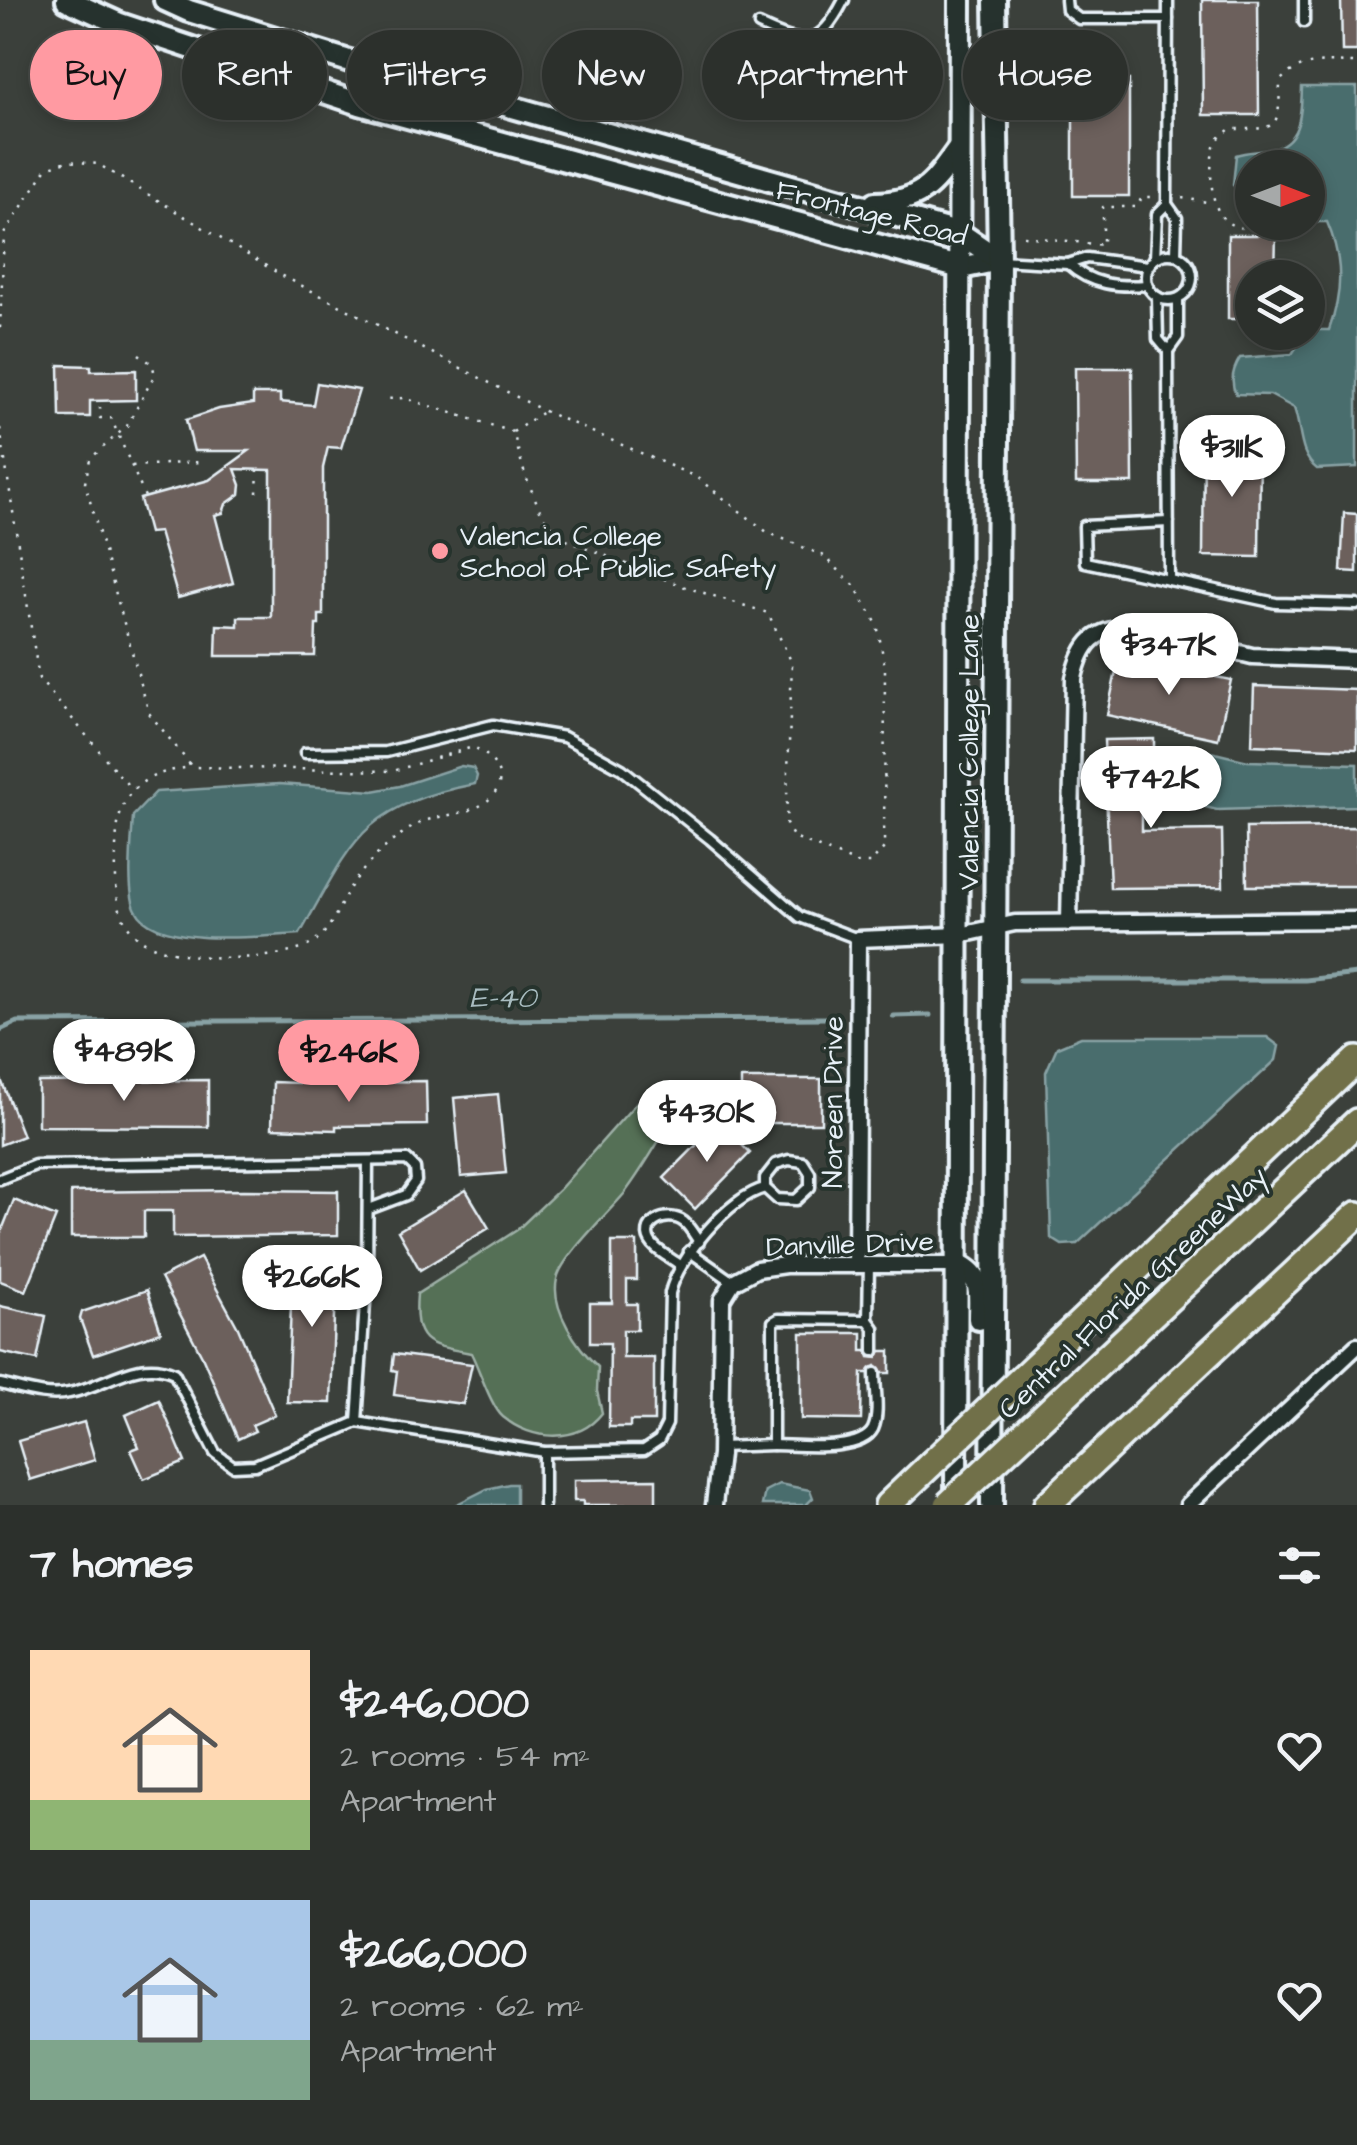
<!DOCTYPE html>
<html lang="en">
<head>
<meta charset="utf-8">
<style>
  body { margin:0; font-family:"Architects Daughter",sans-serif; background:#383c38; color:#f1f3f6; height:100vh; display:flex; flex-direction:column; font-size:38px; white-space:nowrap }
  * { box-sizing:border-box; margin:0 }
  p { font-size:32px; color:#a6a9a9 }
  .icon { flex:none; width:55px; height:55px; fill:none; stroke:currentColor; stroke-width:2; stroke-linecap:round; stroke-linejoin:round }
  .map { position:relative; height:1505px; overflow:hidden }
  .panel { display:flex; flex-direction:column; background:#2c302c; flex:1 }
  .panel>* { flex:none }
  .banner { position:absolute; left:30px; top:30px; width:1298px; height:90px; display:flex; gap:20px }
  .needle { width:65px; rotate:90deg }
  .fabs { position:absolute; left:1235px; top:150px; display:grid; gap:20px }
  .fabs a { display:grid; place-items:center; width:90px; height:90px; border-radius:50%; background:#2c302c; box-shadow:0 5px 15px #0003,0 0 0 2px #484b48; font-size:50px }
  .price { position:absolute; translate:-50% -85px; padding:0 22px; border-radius:35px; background:#fff; color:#222; font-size:32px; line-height:65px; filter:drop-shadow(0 2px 5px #0008) }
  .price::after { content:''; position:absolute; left:50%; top:60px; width:30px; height:22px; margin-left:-15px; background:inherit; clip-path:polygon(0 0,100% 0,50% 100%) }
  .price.current { background:#ff9aa2; color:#111 }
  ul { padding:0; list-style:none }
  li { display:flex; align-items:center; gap:30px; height:250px; padding:0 30px }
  li span { display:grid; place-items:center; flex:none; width:280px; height:200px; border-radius:0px; color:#555 }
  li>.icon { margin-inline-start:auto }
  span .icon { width:120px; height:120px; fill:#fffc; stroke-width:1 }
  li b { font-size:42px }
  h2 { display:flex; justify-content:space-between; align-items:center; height:120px; padding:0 30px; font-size:42px }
  .pill { padding:0 35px; border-radius:45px; background:#2c302c; box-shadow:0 5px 15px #0003,0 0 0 2px #484b48; font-size:35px; line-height:90px }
  .pill.current { background:#ff9aa2; color:#111 }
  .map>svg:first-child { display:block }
  .green { fill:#546f56; stroke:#9eb0a7; stroke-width:2.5 }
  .water { fill:#496d6d; stroke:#89a2a5; stroke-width:2.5 }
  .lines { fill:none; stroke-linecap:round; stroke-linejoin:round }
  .stream { stroke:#89a2a5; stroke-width:5 }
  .building { fill:#6c605b; stroke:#e8f1f8; stroke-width:2.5 }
  .lane-casing { stroke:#e8f1f8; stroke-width:15 }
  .street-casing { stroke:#e8f1f8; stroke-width:21 }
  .secondary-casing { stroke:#e8f1f8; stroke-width:28 }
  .highway-casing { stroke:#e8f1f8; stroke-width:32 }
  .path { stroke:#e8f1f8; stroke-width:2.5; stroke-dasharray:2.5 8; stroke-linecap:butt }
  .lane { stroke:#26332d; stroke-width:8 }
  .street { stroke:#26332d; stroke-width:14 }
  .secondary { stroke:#26332d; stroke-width:20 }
  .highway { stroke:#71704a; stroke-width:25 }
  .highway-bridge-casing { stroke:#e8f1f8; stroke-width:32; stroke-linecap:butt }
  .highway-bridge { stroke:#71704a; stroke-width:25 }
  .poi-dot { fill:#ff9aa2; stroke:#26332d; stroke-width:4 }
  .labels { text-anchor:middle; stroke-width:8; stroke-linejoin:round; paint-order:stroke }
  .street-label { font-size:28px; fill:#e8f1f8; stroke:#26332d }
  .poi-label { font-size:28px; fill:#e8f1f8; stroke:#26332d; text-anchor:start }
  .water-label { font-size:30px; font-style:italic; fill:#a8bcc0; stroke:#26332d }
</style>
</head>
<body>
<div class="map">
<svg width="1357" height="1505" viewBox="0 0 1357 1505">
  <rect width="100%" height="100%" fill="#3b403b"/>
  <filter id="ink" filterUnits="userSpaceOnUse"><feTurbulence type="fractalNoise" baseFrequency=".01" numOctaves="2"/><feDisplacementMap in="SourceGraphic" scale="20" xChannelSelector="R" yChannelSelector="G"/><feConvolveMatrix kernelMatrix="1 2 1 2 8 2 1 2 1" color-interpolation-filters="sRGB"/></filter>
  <g filter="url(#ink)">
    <path class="green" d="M639,1100L678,1109C661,1137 644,1168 624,1194C608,1213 561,1258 557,1279C550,1309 578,1348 598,1367L597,1391L602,1413C578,1444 531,1441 503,1417C491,1407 479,1368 471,1353C427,1345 413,1344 417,1294L517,1230L559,1190Z"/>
    <g class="water">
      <path d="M1302,87H1357V467L1317,469C1298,454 1302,430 1294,408L1270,395L1236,394C1230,382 1233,369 1240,358L1292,354L1308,330H1329C1343,292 1343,259 1327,222H1308V168H1252V193L1239,191L1233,185L1236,155C1246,151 1257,152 1268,150C1301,144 1301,115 1302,87Z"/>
      <polygon points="1198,749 1248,761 1357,764 1357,806 1217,810 1198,805"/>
      <path d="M461,766L473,768L477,776L475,784C361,806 353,840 300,934C263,936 155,949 136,910C126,891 132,838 133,816L156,792L279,784L373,791L400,786Z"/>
      <polygon points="1081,1037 1267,1037 1279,1046 1276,1060 1077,1244 1062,1245 1051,1238 1046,1072 1057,1047"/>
      <polygon points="509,1484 516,1484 516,1505 455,1505 487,1489"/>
      <polygon points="779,1484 810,1490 813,1498 806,1505 762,1505 765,1491"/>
    </g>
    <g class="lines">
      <g class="stream">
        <polyline points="1020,980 1305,980 1357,974"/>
        <polyline points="893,1016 930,1015"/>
        <polyline points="0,1030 17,1022 828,1018"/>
      </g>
    </g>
    <g class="building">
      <polygon points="1202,0 1258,0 1259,115 1203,115"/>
      <polygon points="1341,0 1357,0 1357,51 1342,51"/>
      <rect x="1073" y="80" width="56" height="116"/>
      <polygon points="1228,235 1276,235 1275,275 1252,278 1252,319 1228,319"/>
      <polygon points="59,365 91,366 91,371 136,370 136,400 90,401 90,417 60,417"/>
      <polygon points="1075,368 1132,368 1133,483 1076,483"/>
      <polygon points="317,383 359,390 341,448 328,447 323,468 323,615 319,615 319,625 316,625 315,656 216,656 217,625 238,626 238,617 271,617 271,470 235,469 241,485 240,494 226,504 223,513 215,515 233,583 178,598 159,532 149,533 140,499 209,480 249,451 194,451 186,420 219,409 253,404 253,394 280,394 280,402 313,405"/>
      <polygon points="1204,443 1260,444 1259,557 1203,556"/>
      <polygon points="1344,513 1357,514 1357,572 1341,571"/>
      <polygon points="1119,657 1231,680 1218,739 1107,715"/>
      <polygon points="1254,686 1357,690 1357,749 1252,745"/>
      <polygon points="1154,739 1154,772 1142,772 1142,831 1222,830 1223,887 1110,888 1104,740"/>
      <polygon points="1357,827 1357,886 1247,886 1246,828"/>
      <polygon points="0,1077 23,1136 0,1145"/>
      <rect x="741" y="1079" width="80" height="44"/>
      <polygon points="208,1080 208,1127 38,1126 38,1082"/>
      <polygon points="426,1081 427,1125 336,1126 336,1130 272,1128 273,1082 357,1085 357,1082"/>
      <polygon points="498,1094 506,1173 461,1177 454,1098"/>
      <polygon points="719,1122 750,1153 695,1209 664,1178"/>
      <polygon points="244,1190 338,1191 338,1235 173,1237 173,1211 144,1211 144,1237 71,1237 71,1192"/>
      <polygon points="466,1190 489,1228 420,1270 398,1231"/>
      <polygon points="14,1200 56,1217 26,1291 0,1281 0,1235"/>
      <polygon points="612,1242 637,1242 637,1280 627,1280 627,1304 637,1304 637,1330 623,1330 623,1358 654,1358 654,1421 630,1421 630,1427 609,1427 610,1343 590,1343 590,1303 612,1303"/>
      <polygon points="293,1257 336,1258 331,1403 287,1402"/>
      <polygon points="200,1258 238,1328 275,1415 252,1425 255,1431 238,1439 202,1356 161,1278"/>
      <polygon points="147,1290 161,1332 93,1355 80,1319 82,1312"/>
      <polygon points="0,1306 46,1316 37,1360 0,1352"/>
      <polygon points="801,1333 862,1333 862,1351 867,1351 869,1357 877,1358 881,1351 890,1351 890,1373 882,1373 876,1366 868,1373 862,1373 861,1420 801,1419"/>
      <polygon points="394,1354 472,1364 463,1404 394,1395 397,1371 392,1370"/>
      <polygon points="159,1400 185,1462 144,1479 131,1450 139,1447 126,1415"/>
      <polygon points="84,1422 95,1460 30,1480 18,1441"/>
      <polygon points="656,1479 656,1505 583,1505 583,1501 574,1501 574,1480"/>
    </g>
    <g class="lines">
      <defs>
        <g id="lane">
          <polyline points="1066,0 1067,10 1079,19 1168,19"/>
          <polyline points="1168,0 1167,204 1177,218 1176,254"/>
          <polyline points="1304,0 1304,22"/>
          <path d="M759,25C805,47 819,48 844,0"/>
          <circle cx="1169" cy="277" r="23"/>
          <polyline points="1155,258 1157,214 1167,204"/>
          <polyline points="999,260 1068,264 1087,258 1148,266"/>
          <path d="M1068,264C1091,285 1117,287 1147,285"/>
          <polyline points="1157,297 1158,339 1168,351 1178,337 1178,299"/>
          <polyline points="1168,351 1169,580 1085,562 1084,526 1169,522"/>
          <polyline points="1169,580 1276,603 1357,605"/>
          <polyline points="305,753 386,752 493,725 564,737 622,769 710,839 800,917 858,939"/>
          <polyline points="0,1179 35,1165 407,1160 415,1168 416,1181 406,1195 369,1209"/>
          <polyline points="689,1251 733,1282"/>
          <path d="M680,1265C672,1259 660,1253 653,1245C636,1225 667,1209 684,1222C690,1227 694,1235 699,1242"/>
          <polyline points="868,1320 874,1328 874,1351"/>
          <path d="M0,1384C22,1389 46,1398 69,1393C104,1387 138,1356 174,1373L215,1453L233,1466L255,1465L357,1422L544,1452L644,1450L659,1440L667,1424L670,1293C678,1258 730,1196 765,1188L777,1199L796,1200L810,1187V1173L803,1162L789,1160L776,1164L765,1178V1188"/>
          <polyline points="357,1422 367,1274 368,1161"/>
          <path d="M773,1445C796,1445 861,1453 873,1429C880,1414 875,1390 875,1373"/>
          <polyline points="721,1447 773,1445 773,1322 778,1319 868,1320 869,1265"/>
          <polyline points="544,1505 544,1452"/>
        </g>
        <g id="street">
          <path d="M1069,923L1074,678C1082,642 1095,628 1134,627L1252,656L1357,660"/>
          <polyline points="856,1265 858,939 960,935 1015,923 1357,920"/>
          <polyline points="714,1505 720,1455 722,1300 733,1282 757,1269 785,1265 958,1265"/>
          <polyline points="1188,1505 1357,1346"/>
        </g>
        <g id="secondary">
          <polyline points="67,0 120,24 360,104 961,268 999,260"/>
          <polyline points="165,0 189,11 346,60 961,234 999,260"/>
          <path d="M875,203C923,202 933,184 959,148"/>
          <path d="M958,1265C984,1278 979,1293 979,1319"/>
          <polyline points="956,1505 960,0"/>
          <polyline points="992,1505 999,260 995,0"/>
        </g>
        <g id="highway">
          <polyline points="1024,1376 1357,1060"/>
          <polyline points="1034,1425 1357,1122"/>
          <polyline points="888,1505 931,1464"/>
          <polyline points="1047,1505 1357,1215"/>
        </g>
      </defs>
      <use href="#lane" class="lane-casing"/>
      <use href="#street" class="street-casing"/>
      <use href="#secondary" class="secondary-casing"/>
      <use href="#highway" class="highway-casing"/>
      <g class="path">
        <polyline points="1182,198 1213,203"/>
        <path d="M1273,230C1257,229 1240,231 1227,222C1209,209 1209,166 1214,146C1217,138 1224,134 1230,129C1279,129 1279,130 1280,81C1303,57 1326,63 1357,63"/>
        <polyline points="1024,236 1103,245 1103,207 1137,207 1142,197 1155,197"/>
        <polyline points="0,328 4,234 47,168 67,161 98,164 281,275 544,411 696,477 767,532 824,556 854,585 877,624 885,667 884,848 871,863 857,863 794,838 786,824 792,663 768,613 682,586 564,539 543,517 525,475 513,432 404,398 385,399"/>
        <path d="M139,354L152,364L155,374L127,426L90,459L85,483L149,713L192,767L393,771L473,747C490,754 509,775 494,794C475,819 435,811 411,828C387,843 367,863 351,886C339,905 332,930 313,943C283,964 173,962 143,941C123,928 116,904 116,881C115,814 115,776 192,767"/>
        <polyline points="100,407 100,418 111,418 145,497"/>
        <polyline points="0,428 39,679 132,790"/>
        <polyline points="513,432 543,412"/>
        <polyline points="132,466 201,462"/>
        <polyline points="257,493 258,469"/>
      </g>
      <use href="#lane" class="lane"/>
      <use href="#street" class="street"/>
      <use href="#secondary" class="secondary"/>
      <use href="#highway" class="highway"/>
      <defs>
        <g id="highway-bridge">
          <polyline points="931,1464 1024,1376"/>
          <polyline points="948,1505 1034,1425"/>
        </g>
      </defs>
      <use href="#highway-bridge" class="highway-bridge-casing"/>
      <use href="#highway-bridge" class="highway-bridge"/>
    </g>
  </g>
  <circle class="poi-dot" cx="440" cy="551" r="10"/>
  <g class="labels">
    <g class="street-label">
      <text transform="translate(872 212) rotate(14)" y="10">Frontage Road</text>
      <text transform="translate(968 752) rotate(-90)" y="10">Valencia College Lane</text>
      <text transform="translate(832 1102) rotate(-90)" y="10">Noreen Drive</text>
      <text transform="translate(850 1243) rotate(-2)" y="10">Danville Drive</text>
      <text transform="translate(1132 1292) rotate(-43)" y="10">Central Florida GreeneWay</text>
    </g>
    <g class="poi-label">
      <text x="460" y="545">Valencia College<tspan x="460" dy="32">School of Public Safety</tspan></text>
    </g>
    <g class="water-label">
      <text x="503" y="1007">E-40</text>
    </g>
  </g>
</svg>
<div class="fabs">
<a><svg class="needle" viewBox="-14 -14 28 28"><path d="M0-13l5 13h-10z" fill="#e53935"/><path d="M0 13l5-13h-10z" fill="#a6a9a9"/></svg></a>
<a><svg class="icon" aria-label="layers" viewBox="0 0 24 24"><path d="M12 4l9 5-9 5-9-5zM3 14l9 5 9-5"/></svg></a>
</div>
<b class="price" style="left:1232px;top:500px">$311K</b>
<b class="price" style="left:1169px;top:698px">$347K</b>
<b class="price" style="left:1151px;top:831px">$742K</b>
<b class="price" style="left:124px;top:1104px">$489K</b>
<b class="price current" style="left:349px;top:1105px">$246K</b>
<b class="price" style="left:707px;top:1165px">$430K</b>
<b class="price" style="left:312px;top:1330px">$266K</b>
<div class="banner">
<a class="pill current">Buy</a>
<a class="pill">Rent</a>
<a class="pill">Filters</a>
<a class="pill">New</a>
<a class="pill">Apartment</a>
<a class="pill">House</a>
</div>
</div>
<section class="panel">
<h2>7 homes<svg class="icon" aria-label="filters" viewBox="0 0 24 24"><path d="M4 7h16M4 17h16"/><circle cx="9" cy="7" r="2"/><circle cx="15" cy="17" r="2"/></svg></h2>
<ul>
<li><span style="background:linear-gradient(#ffd9b3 75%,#8fb573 0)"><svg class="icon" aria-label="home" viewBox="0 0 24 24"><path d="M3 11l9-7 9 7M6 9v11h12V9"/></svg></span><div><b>$246,000</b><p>2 rooms · 54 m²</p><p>Apartment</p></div><svg class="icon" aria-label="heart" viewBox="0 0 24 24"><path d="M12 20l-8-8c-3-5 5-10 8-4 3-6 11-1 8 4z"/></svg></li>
<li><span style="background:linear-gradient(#a9c7e8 70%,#7fa58c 0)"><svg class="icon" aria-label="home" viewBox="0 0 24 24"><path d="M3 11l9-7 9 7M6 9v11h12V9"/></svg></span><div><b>$266,000</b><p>2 rooms · 62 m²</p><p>Apartment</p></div><svg class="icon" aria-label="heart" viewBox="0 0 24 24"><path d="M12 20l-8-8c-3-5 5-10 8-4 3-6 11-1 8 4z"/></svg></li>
</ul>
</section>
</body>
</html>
